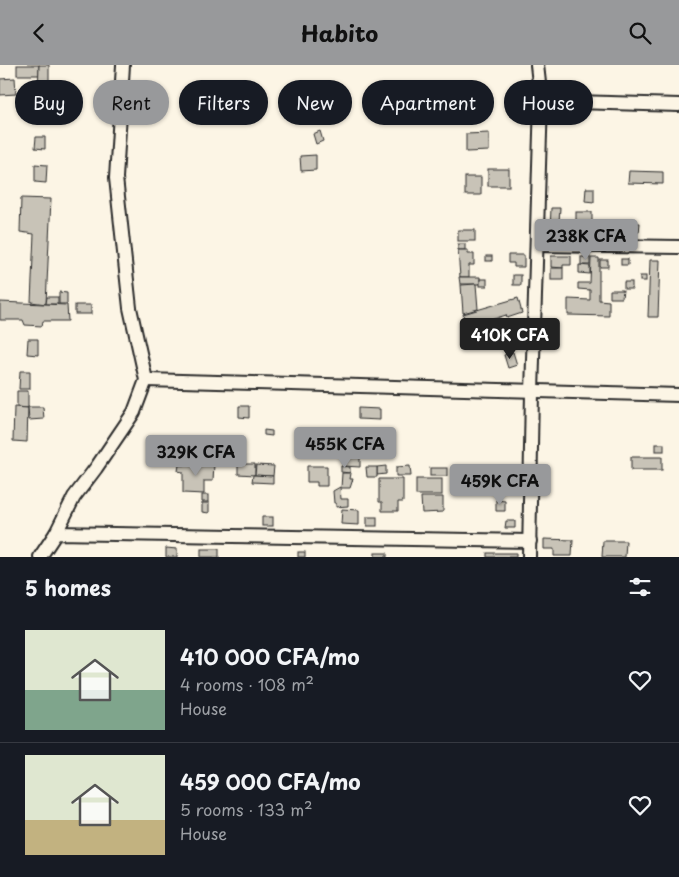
<!DOCTYPE html>
<html lang="en">
<head>
<meta charset="utf-8">
<style>
  body { margin:0; font-family:"Playpen Sans",sans-serif; background:#242831; color:#f1f3f6; height:100vh; display:flex; flex-direction:column; font-size:19px; white-space:nowrap }
  * { box-sizing:border-box; margin:0 }
  p { font-size:16px; color:#9ea1a6 }
  .icon { flex:none; width:28px; height:28px; fill:none; stroke:currentColor; stroke-width:2; stroke-linecap:round; stroke-linejoin:round }
  .map { position:relative; height:492px; overflow:hidden }
  .side { display:flex; flex-direction:column; background:#171b24; flex:1 }
  .side>* { flex:none }
  .hud { position:absolute; left:15px; top:15px; width:650px; height:45px; display:flex; gap:10px }
  .price { position:absolute; translate:-50% -42px; padding:0 11px; border-radius:5px; background:#98999b; color:#111; font-size:16px; line-height:32px; filter:drop-shadow(0 1px 2px #0008) }
  .price::after { content:''; position:absolute; left:50%; top:30px; width:15px; height:11px; margin-left:-8px; background:inherit; clip-path:polygon(0 0,100% 0,50% 100%) }
  .price.selected { background:#222; color:#fff }
  ul { padding:0; list-style:none }
  li { display:flex; align-items:center; gap:15px; height:125px; padding:0 25px }
  li+li { border-top:1px solid #363941 }
  li span { display:grid; place-items:center; flex:none; width:140px; height:100px; border-radius:0px; color:#555 }
  li>.icon { margin-inline-start:auto }
  span .icon { width:60px; height:60px; fill:#fffc; stroke-width:1 }
  li b { font-size:21px }
  h2 { display:flex; justify-content:space-between; align-items:center; height:60px; padding:0 25px; font-size:21px }
  .chip { padding:0 18px; border-radius:22px; background:#171b24; box-shadow:0 1px 4px #0004; font-size:18px; line-height:45px }
  .chip.selected { background:#98999b; color:#111 }
  header { display:flex; justify-content:space-between; align-items:center; height:65px; padding:0 25px; background:#98999b; color:#111; font-size:22px; font-weight:700 }
  .map>svg:first-child { display:block }
  .building { fill:#c8c3b7; stroke:#2b2b2b }
  .lines { fill:none; stroke-linecap:round; stroke-linejoin:round }
  .minor-casing { stroke:#2b2b2b; stroke-width:16 }
  .minor { stroke:#fcf5e5; stroke-width:12 }
</style>
</head>
<body>
<header><svg class="icon" aria-label="back" viewBox="0 0 24 24"><path d="M15 5l-7 7 7 7"/></svg>Habito<svg class="icon" aria-label="search" viewBox="0 0 24 24"><circle cx="10" cy="10" r="6"/><path d="M15 15l6 6"/></svg></header>
<div class="map">
<svg width="679" height="492" viewBox="0 0 679 492">
  <rect width="100%" height="100%" fill="#fcf5e5"/>
  <filter id="ink" filterUnits="userSpaceOnUse"><feTurbulence type="fractalNoise" baseFrequency=".02" numOctaves="2"/><feDisplacementMap in="SourceGraphic" scale="10" xChannelSelector="R" yChannelSelector="G"/><feConvolveMatrix kernelMatrix="1 2 1 2 8 2 1 2 1" color-interpolation-filters="sRGB"/></filter>
  <g filter="url(#ink)">
    <g class="building">
      <rect x="17" y="0" width="22" height="10"/>
      <polygon points="39,0 49,0 49,29 38,28"/>
      <polygon points="15,13 16,29 0,30 0,14"/>
      <polygon points="320,66 323,76 316,79 313,69"/>
      <polygon points="489,68 489,86 466,87 466,69"/>
      <polygon points="36,72 45,72 45,84 35,83"/>
      <polygon points="316,90 316,105 301,106 300,91"/>
      <polygon points="35,99 47,100 46,118 35,117"/>
      <rect x="488" y="104" width="21" height="17"/>
      <polygon points="629,106 663,107 663,119 628,118"/>
      <rect x="465" y="112" width="16" height="18"/>
      <polygon points="586,123 594,123 594,137 585,136"/>
      <polygon points="21,133 51,134 46,239 31,237 34,169 20,167"/>
      <polygon points="551,143 560,143 559,157 573,157 573,166 550,166"/>
      <rect x="576" y="147" width="16" height="17"/>
      <polygon points="626,158 640,158 639,167 626,167"/>
      <rect x="458" y="165" width="17" height="11"/>
      <rect x="458" y="179" width="7" height="6"/>
      <polygon points="458,185 468,185 468,189 474,189 474,200 469,200 469,212 460,212"/>
      <polygon points="508,190 524,190 524,202 514,202 514,198 508,198"/>
      <rect x="486" y="191" width="6" height="5"/>
      <polygon points="551,191 571,191 571,200 563,200 563,203 551,202"/>
      <rect x="581" y="192" width="9" height="8"/>
      <polygon points="591,193 599,193 599,235 609,236 609,251 568,250 568,234 590,235 590,225 578,224 578,218 590,218"/>
      <rect x="621" y="194" width="7" height="6"/>
      <rect x="600" y="195" width="8" height="7"/>
      <polygon points="650,195 660,195 658,252 648,252"/>
      <polygon points="579,200 590,201 590,209 579,208"/>
      <rect x="551" y="203" width="12" height="12"/>
      <rect x="513" y="210" width="8" height="10"/>
      <rect x="640" y="211" width="6" height="5"/>
      <polygon points="459,212 480,212 480,219 460,219"/>
      <rect x="480" y="214" width="7" height="7"/>
      <rect x="624" y="217" width="8" height="7"/>
      <polygon points="476,219 478,244 463,248 461,220"/>
      <polygon points="610,225 623,225 622,233 610,233"/>
      <polygon points="59,227 67,228 67,239 59,239"/>
      <polygon points="47,232 58,232 58,239 46,239"/>
      <polygon points="518,233 522,248 507,253 506,250 466,263 463,249"/>
      <polygon points="0,237 67,240 68,256 43,256 42,261 25,260 23,255 0,255"/>
      <rect x="75" y="240" width="16" height="9"/>
      <polygon points="504,261 506,268 499,270 497,263"/>
      <polygon points="504,261 512,269 507,272"/>
      <polygon points="28,274 38,274 38,290 27,289"/>
      <polygon points="513,287 517,300 508,303 504,290"/>
      <polygon points="20,306 30,306 30,324 19,324"/>
      <polygon points="17,326 28,326 28,343 17,342"/>
      <polygon points="239,341 249,341 249,353 239,352"/>
      <polygon points="14,342 28,343 27,377 13,376"/>
      <polygon points="28,342 43,342 44,354 29,355"/>
      <polygon points="358,343 380,344 380,355 358,354"/>
      <polygon points="264,365 272,366 272,371 264,370"/>
      <rect x="656" y="379" width="8" height="7"/>
      <polygon points="343,386 360,387 360,402 343,401"/>
      <rect x="631" y="392" width="31" height="13"/>
      <polygon points="185,398 214,399 213,416 204,416 204,429 183,428 183,407 178,406 179,400 185,400"/>
      <polygon points="238,399 255,399 255,410 238,409"/>
      <polygon points="256,400 274,401 273,411 255,410"/>
      <polygon points="307,401 327,401 327,421 317,421 317,417 307,417"/>
      <polygon points="341,401 350,402 350,408 341,407"/>
      <polygon points="386,401 386,409 377,410 377,402"/>
      <polygon points="410,401 411,411 396,411 396,402"/>
      <polygon points="366,402 377,402 377,412 367,412"/>
      <rect x="430" y="403" width="17" height="8"/>
      <polygon points="496,404 516,404 516,416 508,416 508,423 505,423 505,426 501,426 501,423 496,422"/>
      <polygon points="342,408 351,408 350,414 353,414 350,423 341,423"/>
      <polygon points="253,410 273,411 273,418 252,417"/>
      <polygon points="379,414 403,414 403,437 398,437 398,446 382,446 382,437 379,437"/>
      <rect x="416" y="414" width="26" height="16"/>
      <polygon points="340,422 341,434 348,434 348,441 336,442 336,438 334,438 333,426"/>
      <rect x="202" y="430" width="6" height="7"/>
      <polygon points="421,432 443,432 443,447 422,448"/>
      <polygon points="496,435 505,436 505,446 496,446"/>
      <polygon points="202,438 209,438 209,448 202,447"/>
      <polygon points="342,444 359,445 359,460 341,459"/>
      <rect x="262" y="452" width="11" height="9"/>
      <rect x="367" y="452" width="10" height="9"/>
      <polygon points="506,456 515,456 515,463 505,463"/>
      <polygon points="544,474 573,475 572,491 554,491 554,484 544,484"/>
      <polygon points="603,476 626,476 625,492 602,492"/>
      <polygon points="166,483 177,484 177,492 166,492"/>
      <rect x="201" y="484" width="18" height="8"/>
      <rect x="298" y="487" width="7" height="5"/>
      <rect x="375" y="488" width="12" height="4"/>
      <rect x="487" y="488" width="29" height="4"/>
    </g>
    <g class="lines">
      <defs>
        <g id="minor">
          <polyline points="541,36 679,40"/>
          <polyline points="538,180 679,182"/>
          <polyline points="146,315 679,330"/>
          <polyline points="56,468 74,432 96,403 134,347 146,315 130,243 116,113 123,0"/>
          <polyline points="40,492 56,468 530,476"/>
          <polyline points="529,492 532,327 541,36 537,0"/>
        </g>
      </defs>
      <use href="#minor" class="minor-casing"/>
      <use href="#minor" class="minor"/>
    </g>
  </g>
</svg>
<b class="price" style="left:586px;top:196px">238K CFA</b>
<b class="price selected" style="left:510px;top:295px">410K CFA</b>
<b class="price" style="left:345px;top:404px">455K CFA</b>
<b class="price" style="left:196px;top:412px">329K CFA</b>
<b class="price" style="left:500px;top:441px">459K CFA</b>
<div class="hud">
<a class="chip">Buy</a>
<a class="chip selected">Rent</a>
<a class="chip">Filters</a>
<a class="chip">New</a>
<a class="chip">Apartment</a>
<a class="chip">House</a>
</div>
</div>
<section class="side">
<h2>5 homes<svg class="icon" aria-label="filters" viewBox="0 0 24 24"><path d="M4 7h16M4 17h16"/><circle cx="9" cy="7" r="2"/><circle cx="15" cy="17" r="2"/></svg></h2>
<ul>
<li><span style="background:linear-gradient(#dfe7d0 60%,#7fa58c 0)"><svg class="icon" aria-label="home" viewBox="0 0 24 24"><path d="M3 11l9-7 9 7M6 9v11h12V9"/></svg></span><div><b>410 000 CFA/mo</b><p>4 rooms · 108 m²</p><p>House</p></div><svg class="icon" aria-label="heart" viewBox="0 0 24 24"><path d="M12 20l-8-8c-3-5 5-10 8-4 3-6 11-1 8 4z"/></svg></li>
<li><span style="background:linear-gradient(#dfe7d0 65%,#c2b280 0)"><svg class="icon" aria-label="home" viewBox="0 0 24 24"><path d="M3 11l9-7 9 7M6 9v11h12V9"/></svg></span><div><b>459 000 CFA/mo</b><p>5 rooms · 133 m²</p><p>House</p></div><svg class="icon" aria-label="heart" viewBox="0 0 24 24"><path d="M12 20l-8-8c-3-5 5-10 8-4 3-6 11-1 8 4z"/></svg></li>
</ul>
</section>
</body>
</html>
